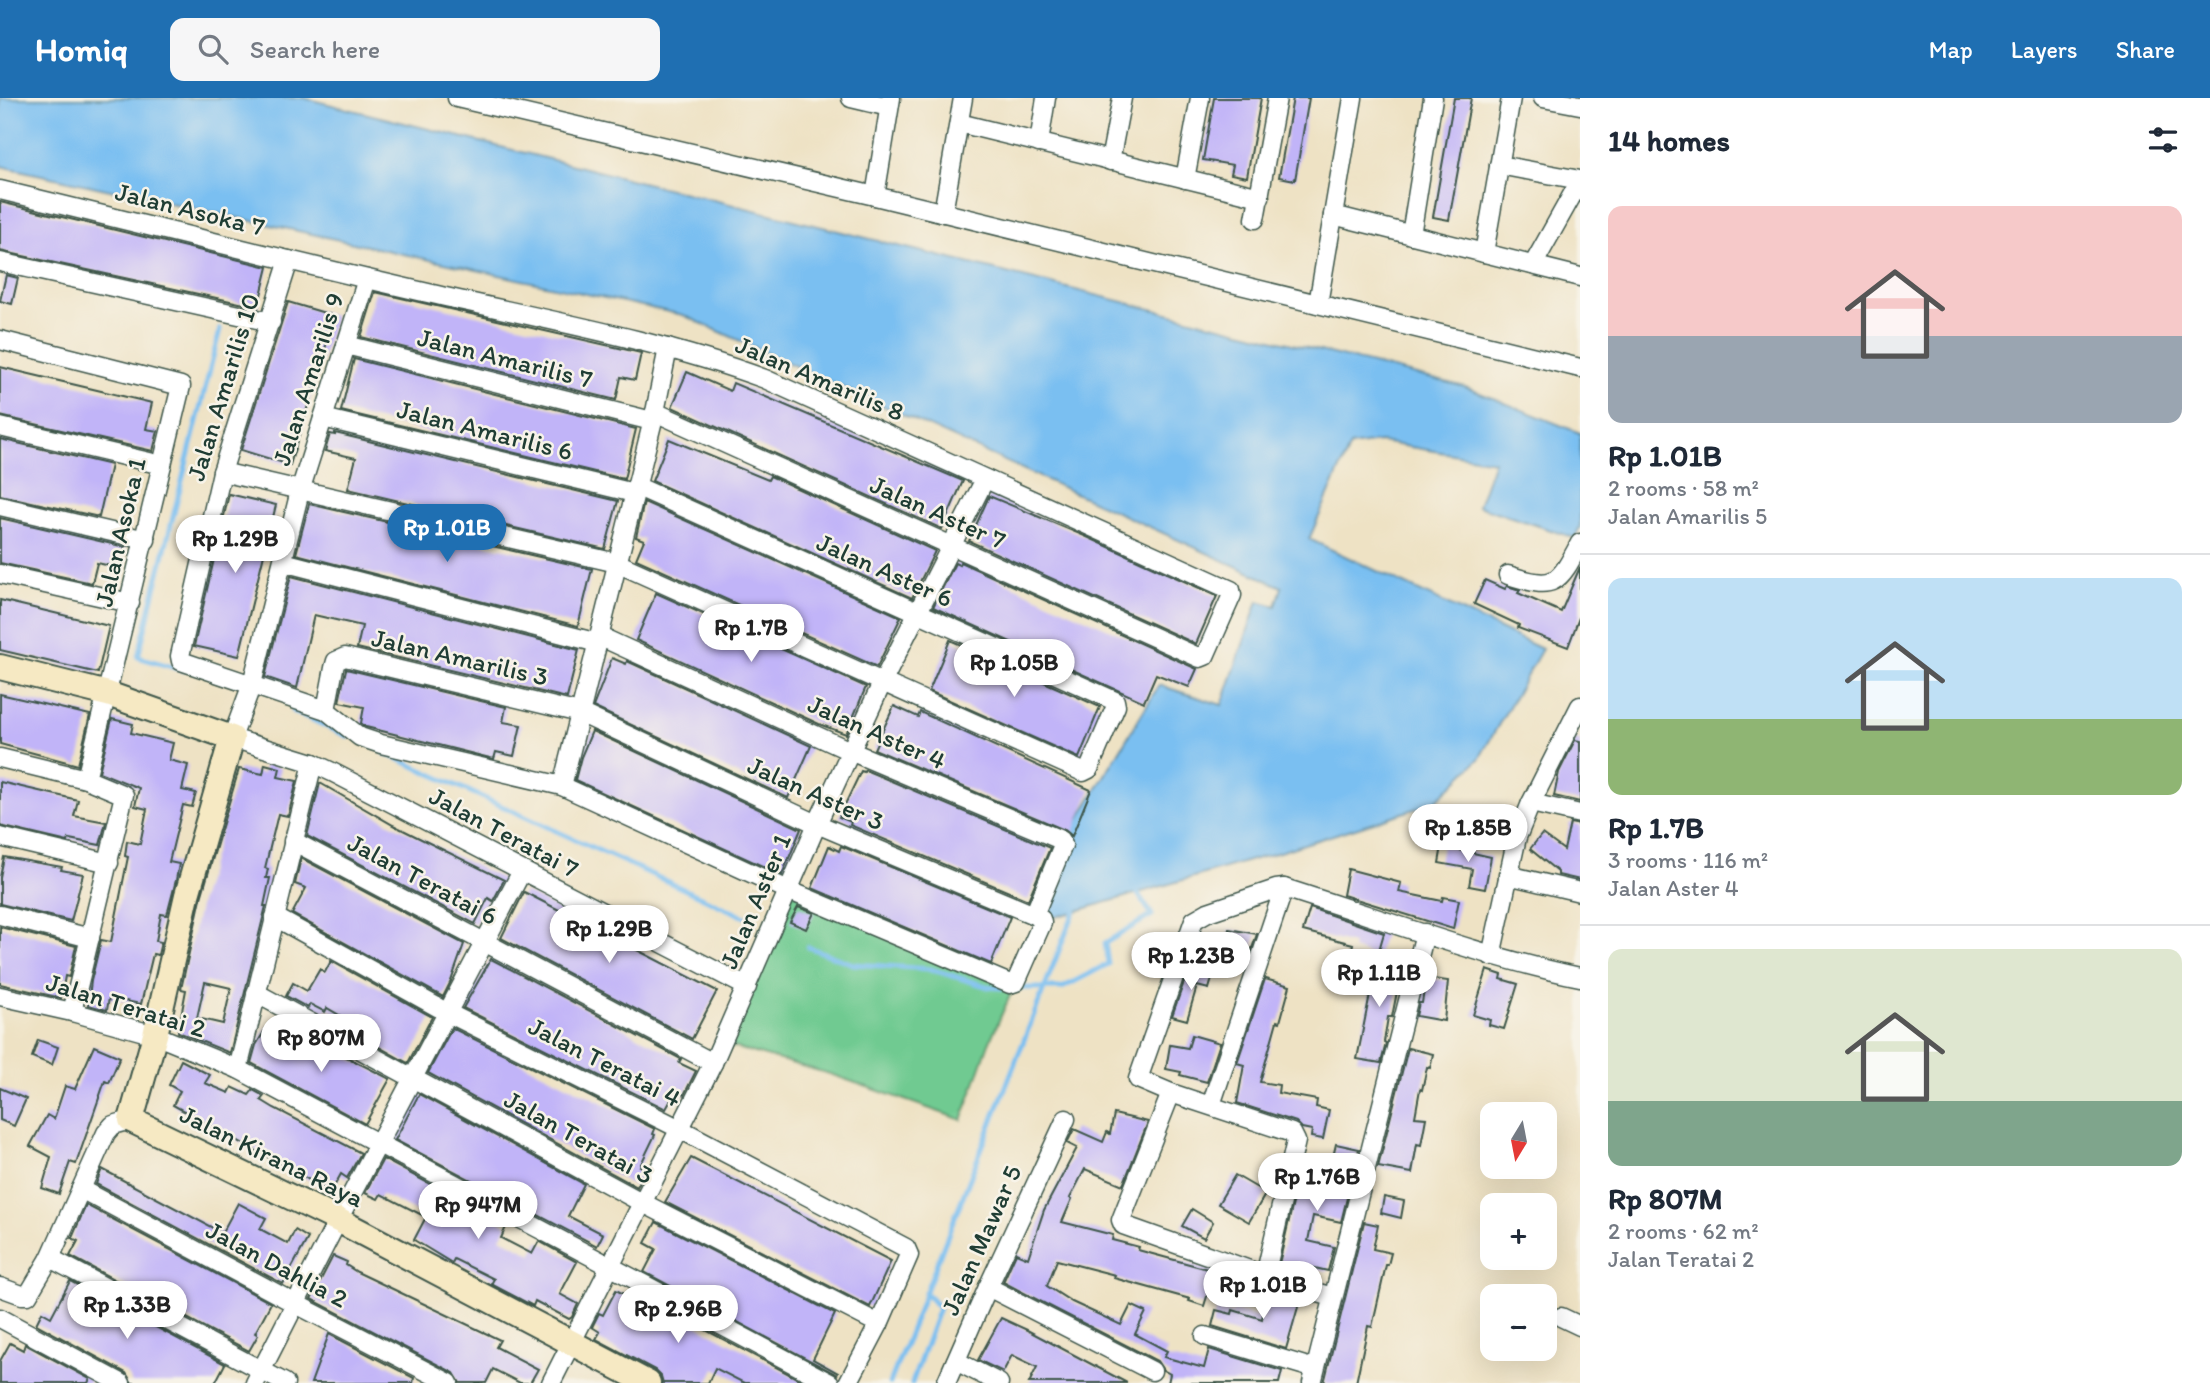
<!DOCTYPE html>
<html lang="en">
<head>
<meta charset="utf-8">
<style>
  body { margin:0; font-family:Itim,sans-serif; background:#f6f6f7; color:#1f2937; height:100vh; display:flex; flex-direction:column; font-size:26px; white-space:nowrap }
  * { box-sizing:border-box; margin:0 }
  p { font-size:23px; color:#747a83 }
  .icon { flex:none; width:38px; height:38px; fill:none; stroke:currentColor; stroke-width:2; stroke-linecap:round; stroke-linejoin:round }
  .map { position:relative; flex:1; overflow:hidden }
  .details { display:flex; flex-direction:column; background:#fff; width:630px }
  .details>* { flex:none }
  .needle { width:46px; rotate:190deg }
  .fabs { position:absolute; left:1480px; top:1004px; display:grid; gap:14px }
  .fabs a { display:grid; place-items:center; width:77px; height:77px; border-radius:14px; background:#fff; box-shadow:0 7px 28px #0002; font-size:35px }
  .price { position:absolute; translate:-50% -60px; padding:0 16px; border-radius:24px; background:#fff; color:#222; font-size:23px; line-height:46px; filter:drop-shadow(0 2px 4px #0008) }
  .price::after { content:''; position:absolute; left:50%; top:42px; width:21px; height:16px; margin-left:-10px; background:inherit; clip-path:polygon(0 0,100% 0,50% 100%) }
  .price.selected { background:#1f6fb2; color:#fff }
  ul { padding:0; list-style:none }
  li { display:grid; align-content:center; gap:14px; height:371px; padding:0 28px }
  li+li { border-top:2px solid #e0e1e3 }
  li span { display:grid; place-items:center; height:217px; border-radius:14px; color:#555 }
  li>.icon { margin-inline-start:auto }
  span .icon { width:126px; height:126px; fill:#fffc; stroke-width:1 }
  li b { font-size:30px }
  h2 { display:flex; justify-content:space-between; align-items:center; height:84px; padding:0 28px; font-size:30px }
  header { display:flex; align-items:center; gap:42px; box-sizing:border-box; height:98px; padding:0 35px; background:#1f6fb2; color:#fff }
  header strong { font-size:33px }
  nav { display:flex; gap:38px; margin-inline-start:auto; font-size:24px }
  .search { width:490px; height:63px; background:#f6f6f7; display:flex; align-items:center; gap:18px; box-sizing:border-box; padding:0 24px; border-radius:14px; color:#747a83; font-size:26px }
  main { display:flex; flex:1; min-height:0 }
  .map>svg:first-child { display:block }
  .green { fill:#70ca91; stroke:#488462; stroke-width:2 }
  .water { fill:#7abff1; stroke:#4c7e92; stroke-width:2 }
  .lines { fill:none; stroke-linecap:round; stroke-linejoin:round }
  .stream { stroke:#7abff1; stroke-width:5 }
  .building { fill:#c1b4f8; fill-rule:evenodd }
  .street-casing { stroke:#3e564a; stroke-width:21 }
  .secondary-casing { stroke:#3e564a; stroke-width:28 }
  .street { stroke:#fff; stroke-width:18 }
  .secondary { stroke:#f6e9c3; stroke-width:24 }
  .labels { text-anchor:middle; stroke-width:5; stroke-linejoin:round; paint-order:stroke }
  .street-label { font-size:26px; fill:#1f3d34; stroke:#f7f3e8 }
</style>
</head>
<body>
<header>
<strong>Homiq</strong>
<div class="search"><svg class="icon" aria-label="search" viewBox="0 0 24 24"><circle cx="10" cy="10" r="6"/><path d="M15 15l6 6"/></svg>Search here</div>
<nav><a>Map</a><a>Layers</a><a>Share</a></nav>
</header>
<main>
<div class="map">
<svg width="1580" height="1285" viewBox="0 0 1580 1285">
  <rect width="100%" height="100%" fill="#f7f3e8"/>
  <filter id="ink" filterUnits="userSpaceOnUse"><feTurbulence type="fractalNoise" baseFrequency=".0143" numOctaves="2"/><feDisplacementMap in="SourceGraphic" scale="14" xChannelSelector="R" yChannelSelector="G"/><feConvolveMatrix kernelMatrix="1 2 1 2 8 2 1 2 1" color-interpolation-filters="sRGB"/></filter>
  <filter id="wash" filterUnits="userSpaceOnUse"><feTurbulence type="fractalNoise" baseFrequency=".00686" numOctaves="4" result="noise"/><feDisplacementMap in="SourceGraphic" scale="28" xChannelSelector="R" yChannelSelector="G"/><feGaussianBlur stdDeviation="1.57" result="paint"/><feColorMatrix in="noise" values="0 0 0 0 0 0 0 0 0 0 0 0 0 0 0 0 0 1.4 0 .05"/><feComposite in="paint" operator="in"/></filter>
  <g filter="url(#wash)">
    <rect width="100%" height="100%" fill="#eee2c4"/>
    <polygon class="green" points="788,792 1016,884 989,945 962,1022 830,976 722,946"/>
    <polygon class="water" points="0,0 304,0 1465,289 1580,335 1580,428 1575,440 1478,408 1494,363 1380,344 1350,348 1309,441 1542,551 1479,661 1434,705 1276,755 1042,823 1041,821 1063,747 1159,587 1222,607 1258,503 1276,508 1282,489 683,217 0,68"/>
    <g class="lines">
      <g class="stream">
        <polyline points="183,572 138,559 220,231"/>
        <polyline points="293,613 347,638"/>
        <polyline points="385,655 745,819"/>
        <polyline points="808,849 853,866 930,871 989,889 1002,890"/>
        <polyline points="1015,890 1062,890 1108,866 1105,845 1152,817 1134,790"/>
        <polyline points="890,1285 1076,809"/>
        <polyline points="912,1285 939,1210 925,1194"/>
      </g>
    </g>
    <g id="blocks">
      <g class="building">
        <polygon points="1214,0 1261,0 1247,79 1231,76 1233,67 1203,62"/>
        <polygon points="1293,0 1309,0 1295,82 1279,79"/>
        <polygon points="1454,0 1471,0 1449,122 1433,119"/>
        <polygon points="0,104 268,169 258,209 0,153"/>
        <polygon points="6,177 18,180 12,206 0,203"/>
        <polygon points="375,194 641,255 635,282 621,279 616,302 361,239"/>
        <polygon points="288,204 335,218 290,367 241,352"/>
        <polygon points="354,261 636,331 624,381 341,313"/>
        <polygon points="0,269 152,305 146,331 158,333 153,353 0,318"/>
        <polygon points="687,274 730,293 733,285 963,383 942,431 672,309"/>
        <polygon points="335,335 618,403 605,451 348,391 356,360 325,353 330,336 335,337"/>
        <polygon points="0,341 111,367 99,419 0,397"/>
        <polygon points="669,341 768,382 770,378 935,453 912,500 652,383"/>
        <polygon points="229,396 276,407 239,558 194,548"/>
        <polygon points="989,398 1087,439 1217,498 1196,546 969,443"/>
        <polygon points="644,404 901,519 877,569 636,461 644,442 636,439"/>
        <polygon points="309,406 592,471 578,528 296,456"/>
        <polygon points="0,420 125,449 120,470 97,465 92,485 0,465"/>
        <polygon points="960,464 1197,571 1189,589 1156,576 1144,604 933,509 955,465 959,467"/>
        <polygon points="1580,469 1580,517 1568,549 1518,530 1519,527 1474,506 1485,482 1505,491 1507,488 1520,492 1518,495 1561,514"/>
        <polygon points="291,478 579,552 567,600 357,550 362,528 314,517 297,590 265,579"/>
        <polygon points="656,495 866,589 846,636 819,626 636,542"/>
        <polygon points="0,502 109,528 98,575 0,552"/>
        <polygon points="950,542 1100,609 1079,660 929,593"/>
        <polygon points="612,560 626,566 627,563 811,648 788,700 593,609"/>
        <polygon points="346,571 506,609 503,624 521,627 514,658 496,654 494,661 366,629 361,625 364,609 339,604"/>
        <polygon points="0,596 90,617 78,667 0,646"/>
        <polygon points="894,608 918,619 920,614 1091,692 1072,738 1065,732 874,651"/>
        <polygon points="112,621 133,626 131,635 173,645 169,662 188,667 182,692 196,695 192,709 183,707 169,764 179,766 176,782 167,817 161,816 156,843 161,844 158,857 153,856 141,906 109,900 107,912 88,907 91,883 101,842 111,844 128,759 125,758 127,743 140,746 147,711 135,708 139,690 99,674"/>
        <polygon points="592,633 801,731 782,777 575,682 581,659"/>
        <polygon points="1575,642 1580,643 1580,704 1554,698 1559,674"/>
        <path d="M265,666L280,670L278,679L297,683L288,718L278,716L265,770L268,771L266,780H270L264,808H266L230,955L178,934L186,892L181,891L201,800L239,671L263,676ZM205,884L231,890L223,926L197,920Z"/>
        <polygon points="865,672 1050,750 1028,802 850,727 851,724 839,719 861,673 864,674"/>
        <polygon points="0,684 78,702 74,718 106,724 100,747 69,741 68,744 0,728"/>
        <polygon points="320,685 393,727 504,782 493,803 488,800 475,826 307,738"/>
        <polygon points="1570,725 1580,727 1580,782 1558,777 1558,774 1530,751 1542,736 1564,752"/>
        <polygon points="829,748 839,753 841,748 1010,819 991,866 812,790"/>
        <polygon points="1442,748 1491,759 1485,791 1469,788 1472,771 1439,765"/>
        <polygon points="4,759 62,769 61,772 83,776 71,823 0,806 0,779"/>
        <polygon points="301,760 464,846 451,883 443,899 292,816 306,790 295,786"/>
        <polygon points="1348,771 1401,785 1399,794 1442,803 1443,799 1459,802 1453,831 1343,797"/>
        <polygon points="524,794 717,893 692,941 501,840"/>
        <polygon points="798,809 814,815 806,831 790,824"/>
        <polygon points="1310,810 1384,835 1377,859 1352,851 1353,846 1303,833"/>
        <polygon points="0,829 76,848 69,879 65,878 61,900 0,886"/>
        <polygon points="1229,831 1257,836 1244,873 1222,869"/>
        <polygon points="491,861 681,961 679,965 696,973 684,997 676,993 666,1011 463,910"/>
        <polygon points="1369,862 1402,868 1392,919 1388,919 1384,944 1386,945 1381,965 1357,961 1372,886 1365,885"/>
        <polygon points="331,863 432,919 408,965 354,935 358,928 327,910 325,914 310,906 308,910 286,898 293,885 307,893 320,871 325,874"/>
        <polygon points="1189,870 1213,877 1209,891 1197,888 1187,922 1172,918"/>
        <polygon points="1487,872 1502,877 1501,881 1518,886 1504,931 1489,927 1490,922 1473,917"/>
        <polygon points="1426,880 1448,883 1444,923 1416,918 1419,905 1422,905"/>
        <polygon points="1265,881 1290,888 1280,924 1277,923 1260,984 1279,987 1278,995 1317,1002 1316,1009 1329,1012 1323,1041 1311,1039 1312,1032 1302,1030 1296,1024 1237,1005 1244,967 1237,965"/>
        <polygon points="267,929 314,953 319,945 390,981 365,1026 251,965 256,947"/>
        <polygon points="452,930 655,1031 653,1036 655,1037 640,1068 646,1071 637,1089 428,975"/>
        <polygon points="1192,937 1220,945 1207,984 1180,977 1181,974 1166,971 1170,947 1188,950"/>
        <polygon points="38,942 58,949 52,967 32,959"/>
        <polygon points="94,948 120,959 109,985 105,983 76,1066 70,1064 59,1096 42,1090 51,1059 30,1048 47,1017 54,1021 65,988 75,991"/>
        <polygon points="1408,950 1433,956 1430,970 1427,969 1422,992 1420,991 1415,1019 1426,1020 1421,1047 1417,1046 1412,1075 1378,1069"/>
        <polygon points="181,962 210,977 205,985 229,995 232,989 249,997 253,992 264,998 261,1002 274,1010 361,1055 347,1080 341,1076 331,1094 173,1007 180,993 169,987"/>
        <polygon points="0,990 26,1001 14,1028 0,1022"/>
        <polygon points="419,996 584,1086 568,1118 603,1136 597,1148 395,1042"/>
        <polygon points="1114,1016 1148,1024 1123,1087 1085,1071 1070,1100 1072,1101 1062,1124 1113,1137 1112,1142 1139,1149 1138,1152 1215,1173 1204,1208 1189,1203 1190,1201 1114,1180 1115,1177 1057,1162 1047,1188 1072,1204 1121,1227 1131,1207 1146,1214 1135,1236 1167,1253 1164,1259 1204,1270 1209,1251 1282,1273 1279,1285 1168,1285 1170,1276 1163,1272 1157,1263 1003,1184 1016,1155 1028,1160 1044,1112 1077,1050 1067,1045 1074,1031 1103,1044 1107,1034 1110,1036"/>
        <polygon points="1336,1046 1359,1051 1341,1124 1313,1118 1308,1143 1334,1149 1328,1173 1297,1166 1295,1176 1278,1170 1299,1079 1327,1085"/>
        <polygon points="691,1060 891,1163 870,1209 665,1104"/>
        <polygon points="383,1061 507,1127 501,1140 532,1156 539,1143 577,1164 560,1196 578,1206 572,1219 569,1221 535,1203 533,1208 491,1186 494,1181 454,1161 452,1165 414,1142 426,1119 381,1096 378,1101 365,1095"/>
        <polygon points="102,1071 222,1135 238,1105 266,1120 260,1131 288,1146 295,1132 308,1140 283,1186 96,1086"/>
        <polygon points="1235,1077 1266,1095 1249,1124 1218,1106"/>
        <polygon points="1384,1099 1404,1103 1401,1120 1381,1115"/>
        <polygon points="86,1107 271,1205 255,1235 258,1237 249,1253 70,1158 78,1143 72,1140"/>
        <polygon points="1192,1111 1213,1124 1204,1140 1182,1128"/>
        <polygon points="656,1124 835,1216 813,1261 838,1275 837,1277 644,1174 656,1151 645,1145"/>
        <polygon points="1364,1124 1378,1127 1373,1151 1391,1155 1388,1167 1386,1167 1372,1229 1368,1228 1356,1285 1324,1285"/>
        <polygon points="333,1158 347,1164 346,1167 357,1174 500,1242 496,1249 538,1271 530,1285 520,1285 493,1271 486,1285 460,1285 454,1275 311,1201"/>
        <polygon points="70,1183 225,1266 215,1285 132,1285 126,1275 36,1226 42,1214 51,1219"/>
        <polygon points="616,1192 631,1200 634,1194 806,1285 744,1285 715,1270 708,1285 663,1285 661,1278 655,1272 596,1241 600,1234 592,1229 599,1215 603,1217"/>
        <polygon points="1267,1193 1300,1202 1286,1251 1212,1228 1216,1212 1232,1216 1233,1212 1262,1221"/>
        <polygon points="1001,1220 1027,1232 1127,1285 1029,1285 1037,1269 1012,1257 1003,1274 978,1262"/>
        <polygon points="329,1236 414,1280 413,1285 311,1285"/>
        <polygon points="10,1245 23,1252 25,1246 90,1281 88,1285 0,1285 0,1263"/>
      </g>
    </g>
  </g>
  <g filter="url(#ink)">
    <use href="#blocks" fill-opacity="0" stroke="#3e564a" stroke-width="2"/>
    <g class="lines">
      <defs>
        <g id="street">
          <polyline points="457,0 875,98 1580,270"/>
          <polyline points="851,0 889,9"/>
          <polyline points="1543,0 1580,7"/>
          <polyline points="959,25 1260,99"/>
          <polyline points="1039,45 1046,0"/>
          <polyline points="1110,63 1122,0"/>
          <polyline points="1499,67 1580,82"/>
          <polyline points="1185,81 1200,0"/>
          <path d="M0,92C146,127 291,164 437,197C547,222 659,242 765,281L1231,492L1232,497L1205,558L1200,560L655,314"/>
          <polyline points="875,98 891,0"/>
          <polyline points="943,115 963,0"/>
          <polyline points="1333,117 1580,179"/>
          <polyline points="1255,121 1277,0"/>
          <polyline points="1411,137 1433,0"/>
          <polyline points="1484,155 1511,0"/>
          <polyline points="289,162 222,374 180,558 181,563 326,612 360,639 381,646 562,688 788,792 1010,886 1016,884 1042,825 1041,821 1034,817 817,726 580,615 345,559 336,563 334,570 326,612"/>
          <polyline points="0,164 271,224"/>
          <polyline points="1533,167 1580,83"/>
          <polyline points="367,181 300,393 252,586 232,640 313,665 332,674 747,889"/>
          <polyline points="1318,206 1353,0"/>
          <polyline points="0,242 181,288 86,681"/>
          <polyline points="346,247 652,323"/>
          <polyline points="323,320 634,395"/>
          <polyline points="0,329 162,367"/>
          <polyline points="222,374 617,465 1083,674 1089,671 1116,608 1115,603 636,388"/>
          <polyline points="0,408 146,442"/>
          <polyline points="283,464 598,545"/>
          <polyline points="0,476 130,505"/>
          <path d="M1508,477C1555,492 1558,487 1580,445"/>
          <polyline points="599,538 850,653 1061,742 1063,747 1034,817"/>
          <polyline points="0,660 86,681 124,697 72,914"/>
          <polyline points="562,688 655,314 668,250"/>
          <polyline points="1531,705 1580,716"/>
          <polyline points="0,739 109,765"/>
          <polyline points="293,743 713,965"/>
          <polyline points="1508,777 1580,794"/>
          <polyline points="0,817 90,840"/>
          <polyline points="275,819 448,915 680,1031 906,1150 909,1157 879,1226 848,1285"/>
          <polyline points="1491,858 1517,739 1531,705 1580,608"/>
          <polyline points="256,895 641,1104 879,1226"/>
          <polyline points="0,898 72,914 155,937 238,971 830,1285"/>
          <polyline points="238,971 313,665"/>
          <polyline points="1171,995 1121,1122 1123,1127 1300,1190 1333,1199"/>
          <polyline points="1211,1007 1284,790"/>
          <polyline points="81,1091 296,1206 449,1285"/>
          <polyline points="50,1160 285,1285"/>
          <path d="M1265,1178L1296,1043L1292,1035L1171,995L1138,981L1194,822L1208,814L1276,791L1284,790C1383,821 1479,858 1580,879"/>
          <polyline points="0,1189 22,1197 28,1197 50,1160 106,1035 113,1027 131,1022"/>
          <polyline points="988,1189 1152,1273"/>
          <polyline points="1561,1219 1580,1228"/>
          <polyline points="0,1220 121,1285"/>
          <polyline points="1205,1238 1315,1271"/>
          <polyline points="956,1263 999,1285"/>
          <polyline points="255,1285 338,1122 522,773"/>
          <polyline points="551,1285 713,965 817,726 883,583 985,381"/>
          <polyline points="946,1285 988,1189 1066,1021"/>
          <polyline points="1312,1285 1425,835"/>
        </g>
        <polyline id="secondary" points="0,569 108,596 232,640 187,797 155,937 131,1022 338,1122 648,1285"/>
      </defs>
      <use href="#street" class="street-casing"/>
      <use href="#secondary" class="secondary-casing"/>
      <use href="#street" class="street"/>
      <use href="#secondary" class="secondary"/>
    </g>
  </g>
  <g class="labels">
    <g class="street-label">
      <text transform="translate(190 111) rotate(14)" y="9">Jalan Asoka 7</text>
      <text transform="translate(505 260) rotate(14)" y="9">Jalan Amarilis 7</text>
      <text transform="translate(820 280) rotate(23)" y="9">Jalan Amarilis 8</text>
      <text transform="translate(308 281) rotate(-72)" y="9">Jalan Amarilis 9</text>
      <text transform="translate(223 289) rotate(-73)" y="9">Jalan Amarilis 10</text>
      <text transform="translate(485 332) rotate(14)" y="9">Jalan Amarilis 6</text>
      <text transform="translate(938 414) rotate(24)" y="9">Jalan Aster 7</text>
      <text transform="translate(120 434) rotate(-77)" y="9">Jalan Asoka 1</text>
      <text transform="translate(885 472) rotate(24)" y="9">Jalan Aster 6</text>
      <text transform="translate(460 559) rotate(13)" y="9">Jalan Amarilis 3</text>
      <text transform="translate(877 634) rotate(24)" y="9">Jalan Aster 4</text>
      <text transform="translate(816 695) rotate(24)" y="9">Jalan Aster 3</text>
      <text transform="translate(504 734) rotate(28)" y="9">Jalan Teratai 7</text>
      <text transform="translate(423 781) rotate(28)" y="9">Jalan Teratai 6</text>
      <text transform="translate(755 803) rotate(-67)" y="9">Jalan Aster 1</text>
      <text transform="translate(126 907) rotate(17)" y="9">Jalan Teratai 2</text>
      <text transform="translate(605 964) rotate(27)" y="9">Jalan Teratai 4</text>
      <text transform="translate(579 1039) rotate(29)" y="9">Jalan Teratai 3</text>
      <text transform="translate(272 1058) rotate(26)" y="9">Jalan Kirana Raya</text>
      <text transform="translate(981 1142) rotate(-66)" y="9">Jalan Mawar 5</text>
      <text transform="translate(277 1166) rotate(28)" y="9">Jalan Dahlia 2</text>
    </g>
  </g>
</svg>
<div class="fabs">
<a><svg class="needle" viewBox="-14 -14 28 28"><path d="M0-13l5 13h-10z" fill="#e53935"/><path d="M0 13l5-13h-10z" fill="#747a83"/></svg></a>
<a>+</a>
<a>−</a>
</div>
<b class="price selected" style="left:447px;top:466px">Rp 1.01B</b>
<b class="price" style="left:235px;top:477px">Rp 1.29B</b>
<b class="price" style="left:751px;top:566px">Rp 1.7B</b>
<b class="price" style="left:1014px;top:601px">Rp 1.05B</b>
<b class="price" style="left:1468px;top:766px">Rp 1.85B</b>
<b class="price" style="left:609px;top:867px">Rp 1.29B</b>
<b class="price" style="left:1191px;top:894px">Rp 1.23B</b>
<b class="price" style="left:1379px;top:911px">Rp 1.11B</b>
<b class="price" style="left:321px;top:976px">Rp 807M</b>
<b class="price" style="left:1317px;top:1115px">Rp 1.76B</b>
<b class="price" style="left:478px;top:1143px">Rp 947M</b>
<b class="price" style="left:1263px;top:1223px">Rp 1.01B</b>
<b class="price" style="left:127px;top:1243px">Rp 1.33B</b>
<b class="price" style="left:678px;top:1247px">Rp 2.96B</b>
</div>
<section class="details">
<h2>14 homes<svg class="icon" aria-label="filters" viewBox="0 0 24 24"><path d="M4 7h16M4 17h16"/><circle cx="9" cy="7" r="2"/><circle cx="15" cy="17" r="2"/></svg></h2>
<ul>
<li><span style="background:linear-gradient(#f6c9c9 60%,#9aa5b1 0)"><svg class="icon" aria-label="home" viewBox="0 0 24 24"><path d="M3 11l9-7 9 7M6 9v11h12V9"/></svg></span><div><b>Rp 1.01B</b><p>2 rooms · 58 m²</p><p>Jalan Amarilis 5</p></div></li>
<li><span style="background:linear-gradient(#bfe0f5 65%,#8fb573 0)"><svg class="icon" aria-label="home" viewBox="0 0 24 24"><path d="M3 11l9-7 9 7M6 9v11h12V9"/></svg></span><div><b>Rp 1.7B</b><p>3 rooms · 116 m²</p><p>Jalan Aster 4</p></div></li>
<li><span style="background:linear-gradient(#dfe7d0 70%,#7fa58c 0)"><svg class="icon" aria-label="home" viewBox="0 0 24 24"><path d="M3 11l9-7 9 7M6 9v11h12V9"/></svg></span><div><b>Rp 807M</b><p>2 rooms · 62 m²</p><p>Jalan Teratai 2</p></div></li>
</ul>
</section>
</main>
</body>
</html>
